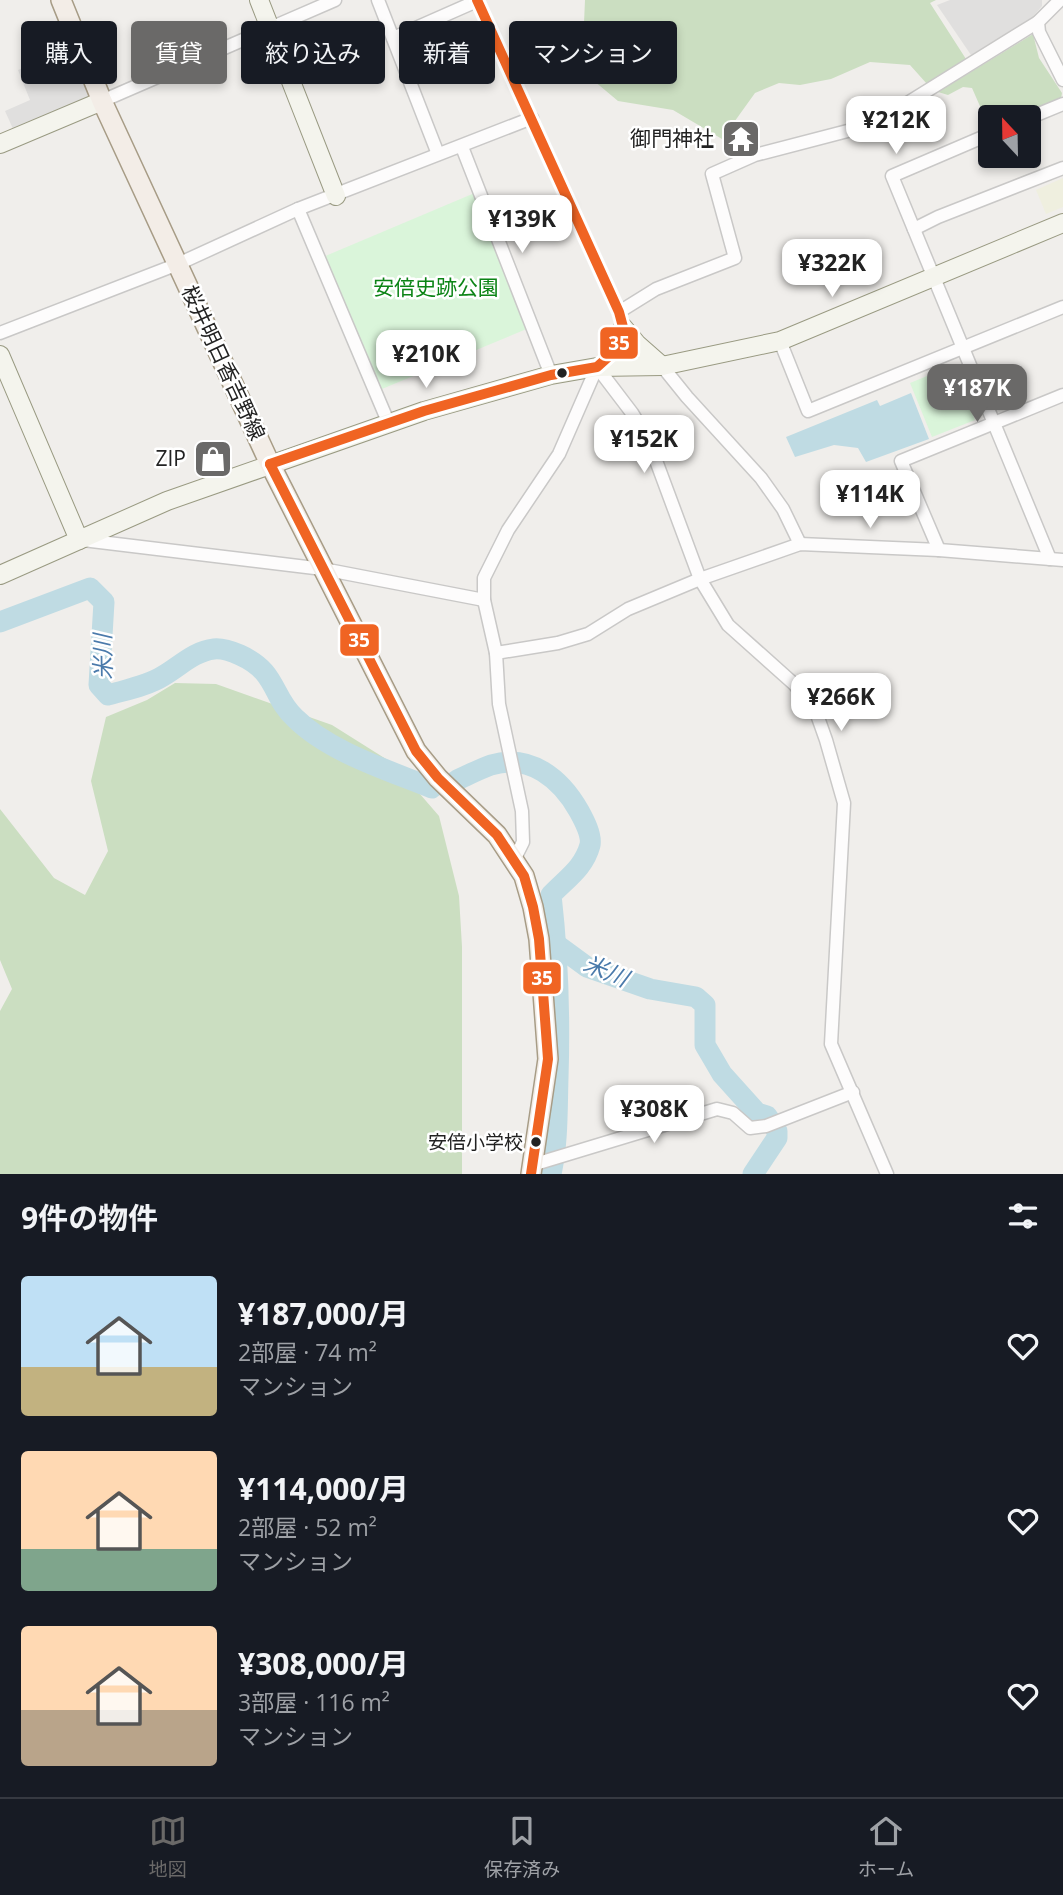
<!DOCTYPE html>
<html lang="ja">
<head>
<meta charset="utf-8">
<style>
  body { margin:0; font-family:"Open Sans","Noto Sans JP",sans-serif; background:#20242c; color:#f1f3f6; height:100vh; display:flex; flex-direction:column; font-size:26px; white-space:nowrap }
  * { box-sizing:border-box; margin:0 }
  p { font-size:23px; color:#9ea1a6 }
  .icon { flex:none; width:38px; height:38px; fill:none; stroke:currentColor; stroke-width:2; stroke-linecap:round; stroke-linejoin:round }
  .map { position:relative; height:1174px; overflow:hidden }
  .drawer { display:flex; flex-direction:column; background:#171b24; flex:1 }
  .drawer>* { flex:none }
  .banner { position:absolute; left:21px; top:21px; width:700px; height:63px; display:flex; gap:14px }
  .needle { width:46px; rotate:338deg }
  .buttons { position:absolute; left:978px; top:105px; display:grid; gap:14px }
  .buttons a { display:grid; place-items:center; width:63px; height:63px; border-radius:7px; background:#171b24; box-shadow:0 4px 10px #0003; font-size:35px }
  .price { position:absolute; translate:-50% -60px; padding:0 16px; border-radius:14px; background:#fff; color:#222; font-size:23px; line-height:46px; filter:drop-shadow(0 2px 4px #0008) }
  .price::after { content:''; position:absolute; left:50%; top:42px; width:21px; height:16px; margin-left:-10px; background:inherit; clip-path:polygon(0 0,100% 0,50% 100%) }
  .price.current { background:#6a6968; color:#fff }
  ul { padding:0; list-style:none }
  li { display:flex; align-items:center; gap:21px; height:175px; padding:0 21px }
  li span { display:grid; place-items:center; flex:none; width:196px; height:140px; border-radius:7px; color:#555 }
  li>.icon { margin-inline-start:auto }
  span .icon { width:84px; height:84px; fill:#fffc; stroke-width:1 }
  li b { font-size:30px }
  h2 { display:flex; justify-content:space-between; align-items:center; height:84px; padding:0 21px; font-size:30px }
  .pill { padding:0 24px; border-radius:7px; background:#171b24; box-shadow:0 4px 10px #0003; font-size:24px; line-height:63px }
  .pill.current { background:#6a6968; color:#fff }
  .tab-bar { display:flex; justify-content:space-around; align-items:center; height:98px; border-top:2px solid #363941; background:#171b24; font-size:19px; color:#9ea1a6 }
  .tab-bar a { display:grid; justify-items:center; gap:4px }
  .tab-bar .current { color:#6a6968 }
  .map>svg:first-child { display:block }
  .farmland { fill:#efefdf }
  .forest { fill:#cbdec1 }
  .park { fill:#daf5da }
  .parking { fill:#e0dfde }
  .water { fill:#bfdbe3 }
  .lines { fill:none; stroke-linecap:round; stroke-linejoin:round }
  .river { stroke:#bfdbe3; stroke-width:21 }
  .street-casing { stroke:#c9c8c7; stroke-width:15 }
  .secondary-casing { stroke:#999a82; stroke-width:20 }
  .primary-casing { stroke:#a79c86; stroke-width:22 }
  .street { stroke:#fdfcfc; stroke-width:12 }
  .secondary { stroke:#f4f4ed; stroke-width:18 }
  .primary { stroke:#f3ede7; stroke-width:19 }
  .bus-1-casing { stroke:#fff; stroke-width:16 }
  .bus-1 { stroke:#f06423; stroke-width:10 }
  .bus-dot { fill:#222; stroke:#fff; stroke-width:2.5 }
  .labels { text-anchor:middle; stroke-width:5; stroke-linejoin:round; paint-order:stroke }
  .bus-label { font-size:19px; fill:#222; stroke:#fff; text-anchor:end }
  .poi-label { font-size:21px; fill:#222; stroke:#fff; text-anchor:end }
  .park-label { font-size:21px; fill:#0c8416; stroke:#fff }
  .street-label { font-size:21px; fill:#222; stroke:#fff }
  .water-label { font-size:23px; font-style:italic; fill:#4a7aab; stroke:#fff }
  .line-badge { stroke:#fff; stroke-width:2.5 }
  .badge-label { font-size:19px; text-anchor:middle; font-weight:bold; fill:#fff }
</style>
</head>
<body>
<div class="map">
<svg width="1063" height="1174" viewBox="0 0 1063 1174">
  <rect width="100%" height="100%" fill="#f0eeeb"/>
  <polygon class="farmland" points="1063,178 1063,207 1046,214 1036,190"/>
  <g class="forest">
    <polygon points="585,0 936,0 930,3 966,59 927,84 910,65 870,62 831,79 800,85 779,83 755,93 722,139 673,110 618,101 569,60 584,23"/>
    <polygon points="1033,34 1039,58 1062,93 1061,99 1026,117 990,117 990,129 972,88 963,87 948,95 938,92"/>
    <polygon points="175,683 216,684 332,725 394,764 439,816 459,896 462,947 462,1174 0,1174 0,1011 12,989 0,960 0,809 54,878 85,895 108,851 91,781 106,717 147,700"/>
  </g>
  <g class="park">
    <polygon points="477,192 529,328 377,391 323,257"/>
    <polygon points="954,365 975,420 932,437 910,383"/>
  </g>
  <g class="parking">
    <polygon points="950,0 1042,0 1042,6 1031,19 971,55 937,5"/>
    <polygon points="73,47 94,98 14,131 5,111 30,100 18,70"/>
  </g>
  <polygon class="water" points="911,393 929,439 866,462 858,448 834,445 795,457 786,437 877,400 880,406"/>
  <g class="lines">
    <g class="river">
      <path d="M0,622L90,588L104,602L99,685L108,695C125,690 147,686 163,676C179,667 194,651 214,649C223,648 233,652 240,655C278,672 271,696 295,718C329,752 388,770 432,788"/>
      <path d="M457,780C468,775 480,769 491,765C530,753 561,779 579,811C584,820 592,835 590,845C584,868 566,879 551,895C558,956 560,1016 558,1078C557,1110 558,1142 551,1174"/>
      <polyline points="557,945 587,967 650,989 696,997 705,1005 705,1045 722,1074 757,1113 767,1116 777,1131 777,1138 753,1174"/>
    </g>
    <defs>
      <g id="street">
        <polyline points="378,0 438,154"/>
        <polyline points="477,0 619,312 623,327 617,349 597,367 559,454 508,530 484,578 484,600 496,653 499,704 522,811 523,842 515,858"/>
        <polyline points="1060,0 1038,22 1039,32 1063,80"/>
        <polyline points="393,38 477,1"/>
        <polyline points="102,101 335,0"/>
        <polyline points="1029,118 1063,104"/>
        <polyline points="990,134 892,176 1050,559"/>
        <polyline points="462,147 551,375"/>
        <polyline points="298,209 389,424"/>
        <polyline points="914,229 938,217 1063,168"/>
        <polyline points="619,312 656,289 735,258 712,174 755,155 859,128 880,120 1038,22"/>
        <polyline points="0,333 178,264 298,209 532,118"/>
        <polyline points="780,341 808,411 1063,307"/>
        <polyline points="662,366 687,397 761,478 783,509 800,544"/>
        <polyline points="597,367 632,413 648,439 700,579 728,625 794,684 815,709 826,740 844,803 831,1044 887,1174"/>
        <polyline points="83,540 323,569 484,600"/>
        <polyline points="939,550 901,461 1063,395"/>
        <polyline points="496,653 558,643 588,634 628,609 700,579 800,544 939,550 1063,560"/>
        <polyline points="532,1165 717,1109 733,1113 750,1128 766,1126 853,1092"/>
      </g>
      <g id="secondary">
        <polyline points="259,0 336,196"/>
        <polyline points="0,144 102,101"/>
        <polyline points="623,327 637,344 662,366"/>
        <polyline points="0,355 79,540 167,501 424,411 551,375 597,367 662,366 780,341 1063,223"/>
        <polyline points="0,575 79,540"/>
      </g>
      <polyline id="primary" points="61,0 102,101 270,464 416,751 438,778 497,835 524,876 533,907 539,939 548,1059 531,1174"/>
    </defs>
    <use href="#street" class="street-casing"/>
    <use href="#secondary" class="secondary-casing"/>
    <use href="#primary" class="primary-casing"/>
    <use href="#street" class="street"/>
    <use href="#secondary" class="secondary"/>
    <use href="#primary" class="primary"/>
    <defs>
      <g id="bus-1">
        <polyline points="270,464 416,751 438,778 497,835 524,876 533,907 539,939 548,1059 531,1174"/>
        <polyline points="270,464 424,411 551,375 597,367 617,349 623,327 619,312 477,0"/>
      </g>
    </defs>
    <use href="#bus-1" class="bus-1-casing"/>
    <use href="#bus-1" class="bus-1"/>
  </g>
  <defs>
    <symbol id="temple-square" viewBox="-11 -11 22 22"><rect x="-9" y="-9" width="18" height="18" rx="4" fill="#6a6968" stroke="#fff"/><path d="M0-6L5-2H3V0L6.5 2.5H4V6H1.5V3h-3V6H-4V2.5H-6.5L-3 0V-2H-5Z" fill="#fff"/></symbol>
    <symbol id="shop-square" viewBox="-11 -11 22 22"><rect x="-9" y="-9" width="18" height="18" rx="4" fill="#6a6968" stroke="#fff"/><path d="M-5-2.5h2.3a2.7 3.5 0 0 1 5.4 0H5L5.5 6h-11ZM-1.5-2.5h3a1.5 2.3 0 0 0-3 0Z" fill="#fff"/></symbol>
  </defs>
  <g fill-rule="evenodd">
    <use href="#temple-square" x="719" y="117" width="44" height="44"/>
    <use href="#shop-square" x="191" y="437" width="44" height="44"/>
  </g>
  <g class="bus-dot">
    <circle cx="562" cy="373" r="6"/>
    <circle cx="536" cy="1142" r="6"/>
  </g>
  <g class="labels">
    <g class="bus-label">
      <text x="523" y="1149">安倍小学校</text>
    </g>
    <g class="poi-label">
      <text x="714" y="146">御門神社</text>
      <text x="186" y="466">ZIP</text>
    </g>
    <g class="park-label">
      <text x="436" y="295">安倍史跡公園</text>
    </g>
    <g class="street-label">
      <text transform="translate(223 363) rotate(65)" y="7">桜井明日香吉野線</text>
    </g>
    <g class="water-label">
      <text transform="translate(103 657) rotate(-91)" y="8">米川</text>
      <text transform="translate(606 971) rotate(23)" y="8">米川</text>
    </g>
  </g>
  <g class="line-badge">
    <rect x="599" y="326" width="40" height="34" rx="7" fill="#f06423"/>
    <rect x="339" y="623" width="41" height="34" rx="7" fill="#f06423"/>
    <rect x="522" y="961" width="40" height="34" rx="7" fill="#f06423"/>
  </g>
  <g class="badge-label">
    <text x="619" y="350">35</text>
    <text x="359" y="647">35</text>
    <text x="542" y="985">35</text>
  </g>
</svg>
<div class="buttons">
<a><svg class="needle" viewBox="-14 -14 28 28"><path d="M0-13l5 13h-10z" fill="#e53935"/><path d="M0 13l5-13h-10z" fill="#9ea1a6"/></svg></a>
</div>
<b class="price" style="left:896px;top:156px">¥212K</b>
<b class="price" style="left:522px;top:255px">¥139K</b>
<b class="price" style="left:832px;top:299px">¥322K</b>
<b class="price" style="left:426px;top:390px">¥210K</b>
<b class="price current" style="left:977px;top:424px">¥187K</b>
<b class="price" style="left:644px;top:475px">¥152K</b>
<b class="price" style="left:870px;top:530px">¥114K</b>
<b class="price" style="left:841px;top:733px">¥266K</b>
<b class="price" style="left:654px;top:1145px">¥308K</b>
<div class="banner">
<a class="pill">購入</a>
<a class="pill current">賃貸</a>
<a class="pill">絞り込み</a>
<a class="pill">新着</a>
<a class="pill">マンション</a>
</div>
</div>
<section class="drawer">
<h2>9件の物件<svg class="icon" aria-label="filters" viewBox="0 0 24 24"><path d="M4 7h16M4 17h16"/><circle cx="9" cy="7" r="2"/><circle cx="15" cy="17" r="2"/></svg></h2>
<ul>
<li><span style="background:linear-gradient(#bfe0f5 65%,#c2b280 0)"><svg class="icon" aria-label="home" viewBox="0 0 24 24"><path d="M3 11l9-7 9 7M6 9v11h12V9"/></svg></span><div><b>¥187,000/月</b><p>2部屋 · 74 m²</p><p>マンション</p></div><svg class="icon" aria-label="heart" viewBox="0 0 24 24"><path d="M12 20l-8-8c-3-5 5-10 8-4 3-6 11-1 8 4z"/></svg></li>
<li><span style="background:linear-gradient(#ffd9b3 70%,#7fa58c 0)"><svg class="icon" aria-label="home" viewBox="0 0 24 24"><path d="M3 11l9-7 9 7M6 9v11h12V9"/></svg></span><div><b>¥114,000/月</b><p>2部屋 · 52 m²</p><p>マンション</p></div><svg class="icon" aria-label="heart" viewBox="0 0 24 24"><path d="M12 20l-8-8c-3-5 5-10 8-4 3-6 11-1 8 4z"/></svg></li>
<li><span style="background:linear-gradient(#ffd9b3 60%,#b9a48a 0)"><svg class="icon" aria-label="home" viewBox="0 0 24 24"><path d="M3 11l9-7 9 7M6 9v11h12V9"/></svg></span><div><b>¥308,000/月</b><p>3部屋 · 116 m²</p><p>マンション</p></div><svg class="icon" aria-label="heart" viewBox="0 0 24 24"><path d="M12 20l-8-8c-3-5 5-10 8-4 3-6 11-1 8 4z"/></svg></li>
</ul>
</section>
<nav class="tab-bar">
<a class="current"><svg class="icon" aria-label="map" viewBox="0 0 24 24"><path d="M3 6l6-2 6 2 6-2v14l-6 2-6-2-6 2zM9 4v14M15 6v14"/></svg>地図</a>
<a><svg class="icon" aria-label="saved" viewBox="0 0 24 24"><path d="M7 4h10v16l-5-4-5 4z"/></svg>保存済み</a>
<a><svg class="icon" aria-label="home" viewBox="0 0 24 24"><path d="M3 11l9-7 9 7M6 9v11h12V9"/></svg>ホーム</a>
</nav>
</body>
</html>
